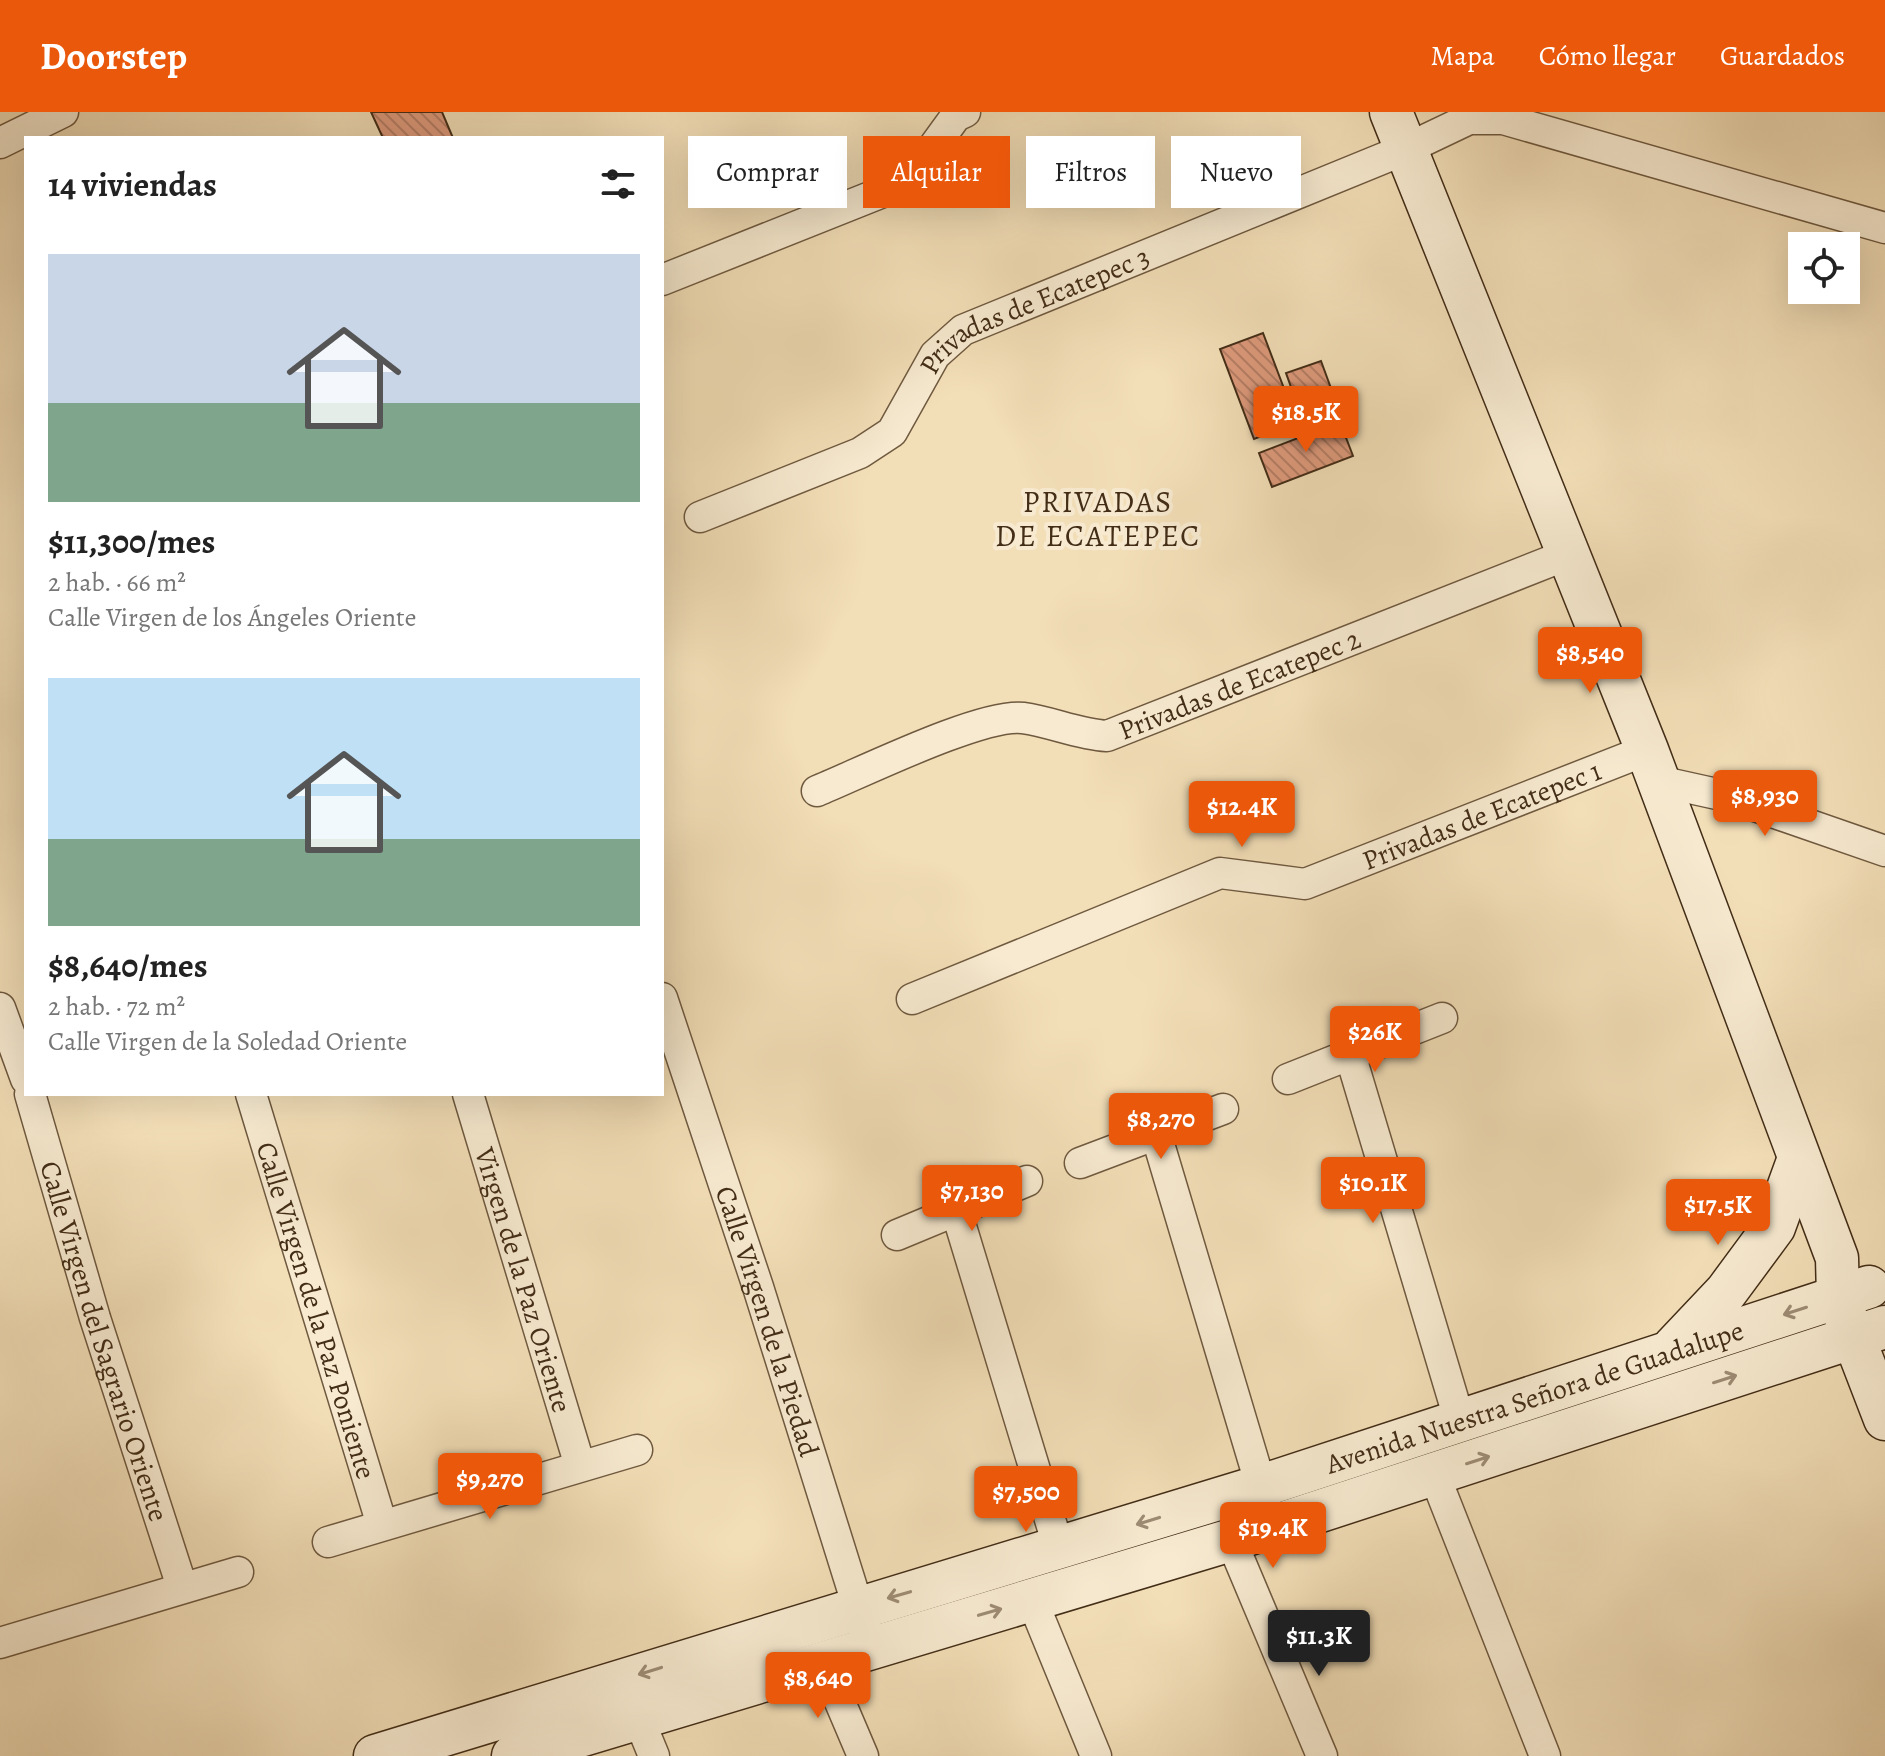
<!DOCTYPE html>
<html lang="es">
<head>
<meta charset="utf-8">
<style>
  body { margin:0; font-family:Alegreya,serif; background:#f2f2f2; color:#222; height:100vh; display:flex; flex-direction:column; font-size:30px; white-space:nowrap }
  * { box-sizing:border-box; margin:0 }
  p { font-size:26px; color:#767676 }
  .icon { flex:none; width:44px; height:44px; fill:none; stroke:currentColor; stroke-width:2; stroke-linecap:round; stroke-linejoin:round }
  .map { position:relative; flex:1; overflow:hidden }
  .details { position:absolute; left:24px; top:24px; width:640px; height:960px; display:flex; flex-direction:column; background:#fff; border-radius:0px; box-shadow:0 8px 32px #0002 }
  .details>* { flex:none }
  .guide { position:absolute; left:688px; top:24px; width:760px; height:72px; display:flex; gap:16px }
  .buttons { position:absolute; left:1788px; top:120px; display:grid; gap:16px }
  .buttons a { display:grid; place-items:center; width:72px; height:72px; border-radius:0px; background:#fff; box-shadow:0 8px 32px #0002; font-size:40px }
  .price { position:absolute; translate:-50% -68px; padding:0 18px; border-radius:8px; background:#ea580c; color:#fff; font-size:26px; line-height:52px; filter:drop-shadow(0 2px 4px #0008) }
  .price::after { content:''; position:absolute; left:50%; top:48px; width:24px; height:18px; margin-left:-12px; background:inherit; clip-path:polygon(0 0,100% 0,50% 100%) }
  .price.active { background:#222; color:#fff }
  ul { padding:0; list-style:none }
  li { display:grid; align-content:center; gap:16px; height:424px; padding:0 24px }
  li span { display:grid; place-items:center; height:248px; border-radius:0px; color:#555 }
  li>.icon { margin-inline-start:auto }
  span .icon { width:144px; height:144px; fill:#fffc; stroke-width:1 }
  li b { font-size:34px }
  h2 { display:flex; justify-content:space-between; align-items:center; height:96px; padding:0 24px; font-size:34px }
  .chip { padding:0 28px; border-radius:0px; background:#fff; box-shadow:0 8px 32px #0002; font-size:28px; line-height:72px }
  .chip.active { background:#ea580c; color:#fff }
  header { display:flex; align-items:center; gap:48px; box-sizing:border-box; height:112px; padding:0 40px; background:#ea580c; color:#fff }
  header strong { font-size:38px }
  nav { display:flex; gap:44px; margin-inline-start:auto; font-size:28px }
  .map>svg:first-child { display:block }
  .building { fill:url(#building-back-hatch); stroke:#432d17; stroke-width:2 }
  .lines { fill:none; stroke-linecap:round; stroke-linejoin:round }
  .street-casing { stroke:#6f593f; stroke-width:33 }
  .secondary-casing { stroke:#432d17; stroke-width:45 }
  .street { stroke:#f7ead0; stroke-width:30 }
  .secondary { stroke:#f7ead0; stroke-width:42 }
  .oneway { stroke:#9d8c74 }
  .labels { text-anchor:middle; stroke-width:8; stroke-linejoin:round; paint-order:stroke }
  .street-label { font-size:28px; fill:#432d17; stroke:#f7ead0 }
  .neighbourhood-label { font-size:30px; letter-spacing:2px; fill:#432d17; stroke:#f7ead0 }
</style>
</head>
<body>
<header>
<strong>Doorstep</strong>
<nav><a>Mapa</a><a>Cómo llegar</a><a>Guardados</a></nav>
</header>
<div class="map">
<svg width="1885" height="1644" viewBox="0 0 1885 1644">
  <defs>
    <pattern id="building-back-hatch" width="6" height="6" patternUnits="userSpaceOnUse" patternTransform="scale(2)"><rect width="6" height="6" fill="#dd9a7c"/><path d="M-1 5l2 2M0 0l6 6M5-1l2 2" fill="none" stroke="#b57e65"/></pattern>
  </defs>
  <rect width="100%" height="100%" fill="#f2deb7"/>
  <filter id="stains"><feTurbulence type="fractalNoise" baseFrequency=".0025" numOctaves="4"/><feColorMatrix values="0 0 0 0 .2 0 0 0 0 .09 0 0 0 0 .02 0 0 0 .5 -.17"/></filter>
  <radialGradient id="worn" r=".72"><stop offset=".6" stop-color="#630" stop-opacity="0"/><stop offset="1" stop-color="#630" stop-opacity=".3"/></radialGradient>
  <g class="building">
    <polygon points="371,0 442,0 453,26 383,26"/>
    <polygon points="1263,221 1297,311 1254,327 1220,237"/>
    <polygon points="1321,249 1340,301 1305,314 1286,261"/>
    <polygon points="1340,310 1353,344 1272,375 1259,341"/>
  </g>
  <g class="lines">
    <defs>
      <g id="street">
        <polyline points="0,31 63,0"/>
        <polyline points="662,168 908,70 956,4 965,0"/>
        <path id="s1" d="M700,405L860,341L892,320L935,243L963,218L1406,37L1469,7H1503L1885,116"/>
        <polyline points="1658,669 1726,684 1885,739"/>
        <path id="s2" d="M817,679C861,661 982,601 1023,606C1052,610 1077,622 1107,624L1569,442"/>
        <path id="s3" d="M662,886L758,1175L864,1514"/>
        <path id="s4" d="M912,887L1220,761L1305,772L1647,638"/>
        <polyline points="0,896 26,967"/>
        <polyline points="1350,942 1460,1310"/>
        <polyline points="1288,967 1442,906"/>
        <path id="s5" d="M30,982L95,1206L182,1475"/>
        <path id="s6" d="M251,982L382,1413"/>
        <path id="s7" d="M468,982L580,1354"/>
        <polyline points="1156,1022 1261,1374"/>
        <polyline points="1080,1051 1223,997"/>
        <polyline points="956,1098 1059,1437"/>
        <polyline points="897,1123 1027,1069"/>
        <polyline points="1434,1362 1545,1644"/>
        <polyline points="1231,1428 1322,1644"/>
        <polyline points="328,1430 637,1338"/>
        <polyline points="1032,1488 1096,1644"/>
        <polyline points="0,1531 238,1460"/>
        <polyline points="823,1550 863,1644"/>
        <polyline points="638,1605 654,1644"/>
      </g>
      <g id="secondary">
        <polyline points="1391,0 1647,638 1837,1146 1838,1185 1885,1307"/>
        <polyline points="1674,1235 1726,1180 1774,1115 1798,1049"/>
        <path id="s8" d="M375,1644L1261,1374L1869,1175"/>
        <polyline points="513,1644 1231,1428 1885,1215"/>
      </g>
    </defs>
    <use href="#street" class="street-casing"/>
    <use href="#secondary" class="secondary-casing"/>
    <use href="#street" class="street"/>
    <use href="#secondary" class="secondary"/>
  </g>
  <defs><path id="oneway-shaft" d="M-6 0H5M1.5-3L5.5 0L1.5 3" fill="none" stroke-width="1.6" stroke-linecap="round" stroke-linejoin="round" transform="scale(2)"/></defs>
  <g class="oneway">
    <use href="#oneway-shaft" transform="translate(1795 1199) rotate(162)"/>
    <use href="#oneway-shaft" transform="translate(1725 1267) rotate(-18)"/>
    <use href="#oneway-shaft" transform="translate(1478 1348) rotate(-18)"/>
    <use href="#oneway-shaft" transform="translate(1148 1409) rotate(163)"/>
    <use href="#oneway-shaft" transform="translate(899 1483) rotate(164)"/>
    <use href="#oneway-shaft" transform="translate(990 1500) rotate(-16)"/>
    <use href="#oneway-shaft" transform="translate(650 1559) rotate(163)"/>
  </g>
  <g class="labels">
    <g class="street-label">
      <text dy="10" stroke="none"><textPath href="#s1" startOffset="408">Privadas de Ecatepec 3</textPath></text>
      <text dy="10" stroke="none"><textPath href="#s2" startOffset="448">Privadas de Ecatepec 2</textPath></text>
      <text dy="10" stroke="none"><textPath href="#s4" startOffset="608">Privadas de Ecatepec 1</textPath></text>
      <text dy="10" stroke="none"><textPath href="#s7" startOffset="194">Virgen de la Paz Oriente</textPath></text>
      <text dy="10" stroke="none"><textPath href="#s6" startOffset="226">Calle Virgen de la Paz Poniente</textPath></text>
      <text dy="10" stroke="none"><textPath href="#s3" startOffset="340">Calle Virgen de la Piedad</textPath></text>
      <text dy="10" stroke="none"><textPath href="#s5" startOffset="258">Calle Virgen del Sagrario Oriente</textPath></text>
      <text dy="10" stroke="none"><textPath href="#s8" startOffset="1214">Avenida Nuestra Señora de Guadalupe</textPath></text>
    </g>
    <g class="neighbourhood-label">
      <text x="1098" y="400">PRIVADAS<tspan x="1098" dy="34">DE ECATEPEC</tspan></text>
    </g>
  </g>
  <rect width="100%" height="100%" filter="url(#stains)"/>
  <rect width="100%" height="100%" fill="url(#worn)"/>
</svg>
<div class="buttons">
<a><svg class="icon" aria-label="locate" viewBox="0 0 24 24"><circle cx="12" cy="12" r="6"/><path d="M12 2v4M12 18v4M2 12h4M18 12h4"/></svg></a>
</div>
<b class="price" style="left:1306px;top:342px">$18.5K</b>
<b class="price" style="left:1590px;top:583px">$8,540</b>
<b class="price" style="left:1765px;top:726px">$8,930</b>
<b class="price" style="left:1242px;top:737px">$12.4K</b>
<b class="price" style="left:1375px;top:962px">$26K</b>
<b class="price" style="left:1161px;top:1049px">$8,270</b>
<b class="price" style="left:1373px;top:1113px">$10.1K</b>
<b class="price" style="left:972px;top:1121px">$7,130</b>
<b class="price" style="left:1718px;top:1135px">$17.5K</b>
<b class="price" style="left:490px;top:1409px">$9,270</b>
<b class="price" style="left:1026px;top:1422px">$7,500</b>
<b class="price" style="left:1273px;top:1458px">$19.4K</b>
<b class="price active" style="left:1319px;top:1566px">$11.3K</b>
<b class="price" style="left:818px;top:1608px">$8,640</b>
<div class="guide">
<a class="chip">Comprar</a>
<a class="chip active">Alquilar</a>
<a class="chip">Filtros</a>
<a class="chip">Nuevo</a>
</div>
<section class="details">
<h2>14 viviendas<svg class="icon" aria-label="filters" viewBox="0 0 24 24"><path d="M4 7h16M4 17h16"/><circle cx="9" cy="7" r="2"/><circle cx="15" cy="17" r="2"/></svg></h2>
<ul>
<li><span style="background:linear-gradient(#c9d6e8 60%,#7fa58c 0)"><svg class="icon" aria-label="home" viewBox="0 0 24 24"><path d="M3 11l9-7 9 7M6 9v11h12V9"/></svg></span><div><b>$11,300/mes</b><p>2 hab. · 66 m²</p><p>Calle Virgen de los Ángeles Oriente</p></div></li>
<li><span style="background:linear-gradient(#bfe0f5 65%,#7fa58c 0)"><svg class="icon" aria-label="home" viewBox="0 0 24 24"><path d="M3 11l9-7 9 7M6 9v11h12V9"/></svg></span><div><b>$8,640/mes</b><p>2 hab. · 72 m²</p><p>Calle Virgen de la Soledad Oriente</p></div></li>
</ul>
</section>
</div>
</body>
</html>
